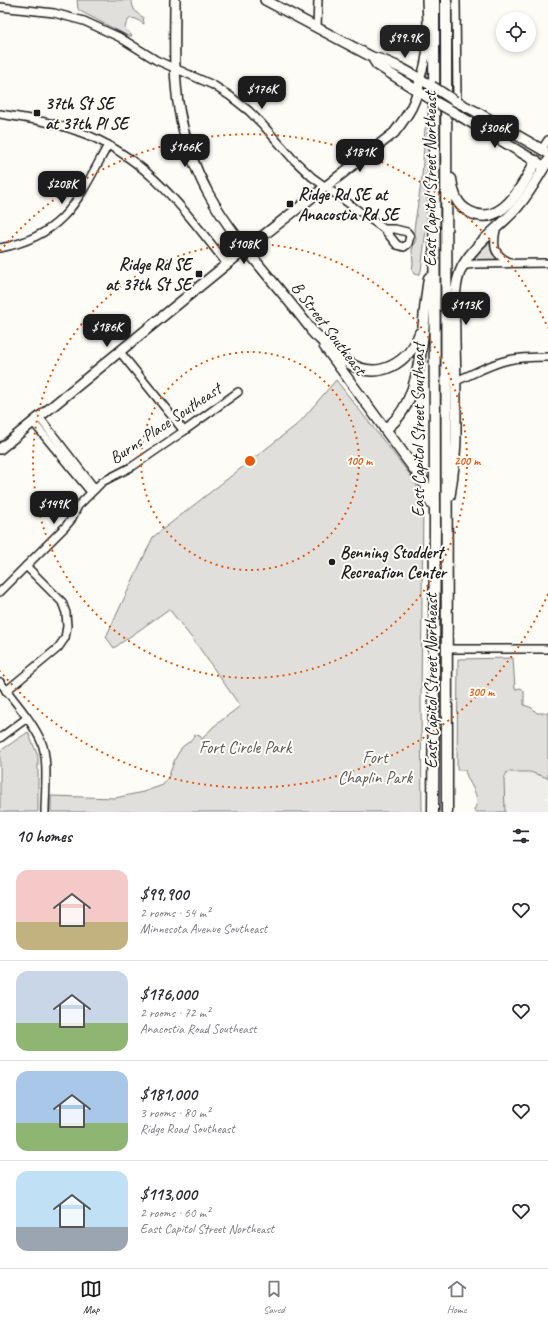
<!DOCTYPE html>
<html lang="en">
<head>
<meta charset="utf-8">
<style>
  body { margin:0; font-family:Caveat,sans-serif; background:#f7f7f7; color:#2b2b33; height:100vh; display:flex; flex-direction:column; font-size:15px; white-space:nowrap }
  * { box-sizing:border-box; margin:0 }
  p { font-size:13px; color:#7c7c81 }
  .icon { flex:none; width:22px; height:22px; fill:none; stroke:currentColor; stroke-width:2; stroke-linecap:round; stroke-linejoin:round }
  .map { position:relative; height:812px; overflow:hidden }
  .sheet { display:flex; flex-direction:column; background:#fff; flex:1 }
  .sheet>* { flex:none }
  .buttons { position:absolute; left:496px; top:12px; display:grid; gap:8px }
  .buttons a { display:grid; place-items:center; width:40px; height:40px; border-radius:50%; background:#fff; box-shadow:0 2px 6px #0003; font-size:20px }
  .price { position:absolute; translate:-50% -34px; padding:0 9px; border-radius:8px; background:#1c1c1c; color:#fff; font-size:13px; line-height:26px; filter:drop-shadow(0 1px 2px #0008) }
  .price::after { content:''; position:absolute; left:50%; top:24px; width:12px; height:9px; margin-left:-6px; background:inherit; clip-path:polygon(0 0,100% 0,50% 100%) }
  .price.current { background:#222; color:#fff }
  ul { padding:0; list-style:none }
  li { display:flex; align-items:center; gap:12px; height:100px; padding:0 16px }
  li+li { border-top:1px solid #e1e1e2 }
  li span { display:grid; place-items:center; flex:none; width:112px; height:80px; border-radius:12px; color:#555 }
  li>.icon { margin-inline-start:auto }
  span .icon { width:48px; height:48px; fill:#fffc; stroke-width:1 }
  li b { font-size:17px }
  h2 { display:flex; justify-content:space-between; align-items:center; height:48px; padding:0 16px; font-size:17px }
  .tabs { display:flex; justify-content:space-around; align-items:center; height:56px; border-top:1px solid #e1e1e2; background:#fff; font-size:11px; color:#7c7c81 }
  .tabs a { display:grid; justify-items:center; gap:2px }
  .tabs .current { color:#1c1c1c }
  .map>svg:first-child { display:block }
  .built { fill:#eeede9 }
  .green { fill:#e0dfdb; stroke:#7e7e7c }
  .lines { fill:none; stroke-linecap:round; stroke-linejoin:round }
  .street-casing { stroke:#1c1c1c; stroke-width:10 }
  .secondary-casing { stroke:#1c1c1c; stroke-width:12 }
  .primary-casing { stroke:#1c1c1c; stroke-width:13 }
  .street { stroke:#fdfcf7; stroke-width:7 }
  .secondary { stroke:#fdfcf7; stroke-width:9 }
  .primary { stroke:#fdfcf7; stroke-width:10 }
  .secondary-bridge-casing { stroke:#1c1c1c; stroke-width:12; stroke-linecap:butt }
  .secondary-bridge { stroke:#fdfcf7; stroke-width:9 }
  .ring { fill:none; stroke:#e8590c; stroke-width:2; stroke-dasharray:2 4 }
  .poi-dot { fill:#1c1c1c; stroke:#fdfcf7; stroke-width:1.5 }
  .labels { text-anchor:middle; stroke-width:4; stroke-linejoin:round; paint-order:stroke }
  .poi-label { font-size:17px; font-weight:bold; fill:#1c1c1c; stroke:#fdfcf7; text-anchor:start }
  .street-label { font-size:17px; fill:#1c1c1c; stroke:#fdfcf7 }
  .park-label { font-size:17px; fill:#575655; stroke:#fdfcf7 }
  .centre { fill:#e8590c; stroke:#fdfcf7; stroke-width:2 }
  .ring-label { font-size:12px; text-anchor:middle; font-weight:bold; fill:#e8590c; stroke:#fdfcf7; stroke-width:4; stroke-linejoin:round; paint-order:stroke }
</style>
</head>
<body>
<div class="map">
<svg width="548" height="812" viewBox="0 0 548 812">
  <rect width="100%" height="100%" fill="#fdfcf7"/>
  <filter id="ink" filterUnits="userSpaceOnUse"><feTurbulence type="fractalNoise" baseFrequency=".025" numOctaves="2"/><feDisplacementMap in="SourceGraphic" scale="8" xChannelSelector="R" yChannelSelector="G"/><feConvolveMatrix kernelMatrix="1 2 1 2 8 2 1 2 1" color-interpolation-filters="sRGB"/></filter>
  <g filter="url(#ink)">
    <polygon class="built" points="504,773 531,773 548,779 548,812 505,812"/>
    <g class="green">
      <path d="M77,0H132C132,8 136,14 143,17L144,24L136,19L130,18L126,24L125,28L132,36H128L80,11L78,9Z"/>
      <polygon points="429,125 427,221 421,271 418,275 414,274 412,270 413,263 412,250 416,239 414,229 422,177 425,128"/>
      <polygon points="489,242 492,253 500,260 474,261 473,257 488,242"/>
      <polygon points="336,380 415,481 423,501 421,702 422,812 51,812 51,796 115,798 143,792 163,785 168,778 175,759 182,747 189,742 195,735 200,736 202,739 213,727 240,706 198,646 169,609 114,648 106,637 153,537 299,423"/>
      <path d="M513,658L515,689L521,688L524,691V705L532,708L537,713H548V778L530,772H507L504,779L505,812H475L474,810C483,796 467,783 465,770H457L458,659Z"/>
      <polygon points="28,732 38,756 38,812 0,812 0,751"/>
    </g>
    <g class="lines">
      <defs>
        <g id="street">
          <polyline points="456,0 457,102"/>
          <polyline points="0,7 54,13 84,21 119,37 156,60 213,85 230,96 249,111 262,124 292,158 312,177 384,229 397,245 404,247 408,244 410,236 407,232 395,229 384,229"/>
          <polyline points="317,27 318,0"/>
          <path d="M420,79C430,54 427,26 426,0"/>
          <path d="M0,114C26,118 52,122 77,131C146,155 184,210 227,264"/>
          <polyline points="542,149 548,140"/>
          <path d="M496,229C493,246 493,255 510,262"/>
          <path d="M0,248C65,236 79,198 108,145"/>
          <polyline points="462,267 467,265 475,264 548,263"/>
          <polyline points="120,352 184,431"/>
          <path d="M456,381C473,374 490,364 508,360C521,357 534,357 548,357"/>
          <polyline points="39,417 95,489"/>
          <polyline points="33,422 91,492"/>
          <polyline points="0,592 65,527 71,520 78,506 102,482 133,466 184,431 238,392"/>
          <polyline points="447,649 548,649"/>
          <path d="M0,682C14,701 31,719 41,741C49,758 45,792 45,812"/>
          <polyline points="6,691 58,648 65,638 67,626 66,613 62,602 26,566"/>
          <polyline points="0,738 27,718"/>
        </g>
        <g id="secondary">
          <path d="M175,0C175,36 173,74 179,109C184,138 194,167 208,193C237,245 281,288 316,336"/>
          <path d="M265,0L372,57C393,62 414,75 432,86"/>
          <polyline points="372,57 377,65 432,100"/>
          <polyline points="455,101 475,111 548,153"/>
          <polyline points="455,113 542,165"/>
          <polyline points="324,346 385,429"/>
          <path d="M0,449L227,264L394,133C408,115 417,102 420,79"/>
          <path d="M450,496C453,476 456,456 456,436C456,404 456,373 455,342C455,319 452,287 462,267C474,244 499,228 516,209C529,195 538,177 548,161"/>
        </g>
        <g id="primary">
          <polyline points="446,0 447,812"/>
          <path d="M451,179C453,193 456,205 470,212C502,229 524,183 536,161"/>
          <path d="M429,278C427,292 425,307 424,321C421,355 417,408 385,429L424,482L431,503"/>
          <path d="M312,331C324,342 335,355 349,363C378,382 410,362 420,333"/>
          <polyline points="433,812 435,524 434,0"/>
        </g>
      </defs>
      <use href="#street" class="street-casing"/>
      <use href="#secondary" class="secondary-casing"/>
      <use href="#primary" class="primary-casing"/>
      <use href="#street" class="street"/>
      <use href="#secondary" class="secondary"/>
      <use href="#primary" class="primary"/>
      <defs>
        <g id="secondary-bridge">
          <polyline points="432,86 455,101"/>
          <polyline points="432,100 455,113"/>
        </g>
      </defs>
      <use href="#secondary-bridge" class="secondary-bridge-casing"/>
      <use href="#secondary-bridge" class="secondary-bridge"/>
    </g>
  </g>
  <g class="ring">
    <circle cx="250" cy="461" r="109"/>
    <circle cx="250" cy="461" r="217"/>
    <path d="M548 594A326 326 0 0 1 0 671M0 251A326 326 0 0 1 548 328"/>
  </g>
  <g class="poi-dot">
    <rect x="33" y="109" width="8" height="8" rx="2"/>
    <rect x="286" y="200" width="8" height="8" rx="2"/>
    <rect x="195" y="270" width="8" height="8" rx="2"/>
    <circle cx="332" cy="562" r="4"/>
  </g>
  <g class="labels">
    <g class="poi-label">
      <text x="45" y="109">37th St SE<tspan x="45" dy="20">at 37th Pl SE</tspan></text>
      <text x="298" y="200">Ridge Rd SE at<tspan x="298" dy="20">Anacostia Rd SE</tspan></text>
      <text x="191" y="270" text-anchor="end">Ridge Rd SE<tspan x="191" dy="20">at 37th St SE</tspan></text>
      <text x="340" y="558">Benning Stoddert<tspan x="340" dy="20">Recreation Center</tspan></text>
    </g>
    <g class="street-label">
      <text transform="translate(430 179) rotate(-90)" y="6">East Capitol Street Northeast</text>
      <text transform="translate(329 328) rotate(53)" y="6">B Street Southeast</text>
      <text transform="translate(165 423) rotate(-34)" y="6">Burns Place Southeast</text>
      <text transform="translate(418 430) rotate(-90)" y="6">East Capitol Street Southeast</text>
      <text transform="translate(431 681) rotate(-90)" y="6">East Capitol Street Northeast</text>
    </g>
    <g class="park-label">
      <text x="245" y="753">Fort Circle Park</text>
      <text x="375" y="763">Fort<tspan x="375" dy="20">Chaplin Park</tspan></text>
    </g>
  </g>
  <circle cx="250" cy="461" r="6" class="centre"/>
  <g class="ring-label">
    <text x="359" y="465">100 m</text>
    <text x="467" y="465">200 m</text>
    <text x="481" y="696">300 m</text>
  </g>
</svg>
<div class="buttons">
<a><svg class="icon" aria-label="locate" viewBox="0 0 24 24"><circle cx="12" cy="12" r="6"/><path d="M12 2v4M12 18v4M2 12h4M18 12h4"/></svg></a>
</div>
<b class="price current" style="left:405px;top:59px">$99.9K</b>
<b class="price" style="left:262px;top:110px">$176K</b>
<b class="price" style="left:495px;top:149px">$306K</b>
<b class="price" style="left:185px;top:168px">$166K</b>
<b class="price" style="left:360px;top:173px">$181K</b>
<b class="price" style="left:62px;top:205px">$208K</b>
<b class="price" style="left:244px;top:265px">$108K</b>
<b class="price" style="left:466px;top:326px">$113K</b>
<b class="price" style="left:107px;top:348px">$186K</b>
<b class="price" style="left:54px;top:525px">$149K</b>
</div>
<section class="sheet">
<h2>10 homes<svg class="icon" aria-label="filters" viewBox="0 0 24 24"><path d="M4 7h16M4 17h16"/><circle cx="9" cy="7" r="2"/><circle cx="15" cy="17" r="2"/></svg></h2>
<ul>
<li><span style="background:linear-gradient(#f6c9c9 65%,#c2b280 0)"><svg class="icon" aria-label="home" viewBox="0 0 24 24"><path d="M3 11l9-7 9 7M6 9v11h12V9"/></svg></span><div><b>$99,900</b><p>2 rooms · 54 m²</p><p>Minnesota Avenue Southeast</p></div><svg class="icon" aria-label="heart" viewBox="0 0 24 24"><path d="M12 20l-8-8c-3-5 5-10 8-4 3-6 11-1 8 4z"/></svg></li>
<li><span style="background:linear-gradient(#c9d6e8 65%,#8fb573 0)"><svg class="icon" aria-label="home" viewBox="0 0 24 24"><path d="M3 11l9-7 9 7M6 9v11h12V9"/></svg></span><div><b>$176,000</b><p>2 rooms · 72 m²</p><p>Anacostia Road Southeast</p></div><svg class="icon" aria-label="heart" viewBox="0 0 24 24"><path d="M12 20l-8-8c-3-5 5-10 8-4 3-6 11-1 8 4z"/></svg></li>
<li><span style="background:linear-gradient(#a9c7e8 65%,#8fb573 0)"><svg class="icon" aria-label="home" viewBox="0 0 24 24"><path d="M3 11l9-7 9 7M6 9v11h12V9"/></svg></span><div><b>$181,000</b><p>3 rooms · 80 m²</p><p>Ridge Road Southeast</p></div><svg class="icon" aria-label="heart" viewBox="0 0 24 24"><path d="M12 20l-8-8c-3-5 5-10 8-4 3-6 11-1 8 4z"/></svg></li>
<li><span style="background:linear-gradient(#bfe0f5 70%,#9aa5b1 0)"><svg class="icon" aria-label="home" viewBox="0 0 24 24"><path d="M3 11l9-7 9 7M6 9v11h12V9"/></svg></span><div><b>$113,000</b><p>2 rooms · 60 m²</p><p>East Capitol Street Northeast</p></div><svg class="icon" aria-label="heart" viewBox="0 0 24 24"><path d="M12 20l-8-8c-3-5 5-10 8-4 3-6 11-1 8 4z"/></svg></li>
</ul>
</section>
<nav class="tabs">
<a class="current"><svg class="icon" aria-label="map" viewBox="0 0 24 24"><path d="M3 6l6-2 6 2 6-2v14l-6 2-6-2-6 2zM9 4v14M15 6v14"/></svg>Map</a>
<a><svg class="icon" aria-label="saved" viewBox="0 0 24 24"><path d="M7 4h10v16l-5-4-5 4z"/></svg>Saved</a>
<a><svg class="icon" aria-label="home" viewBox="0 0 24 24"><path d="M3 11l9-7 9 7M6 9v11h12V9"/></svg>Home</a>
</nav>
</body>
</html>
